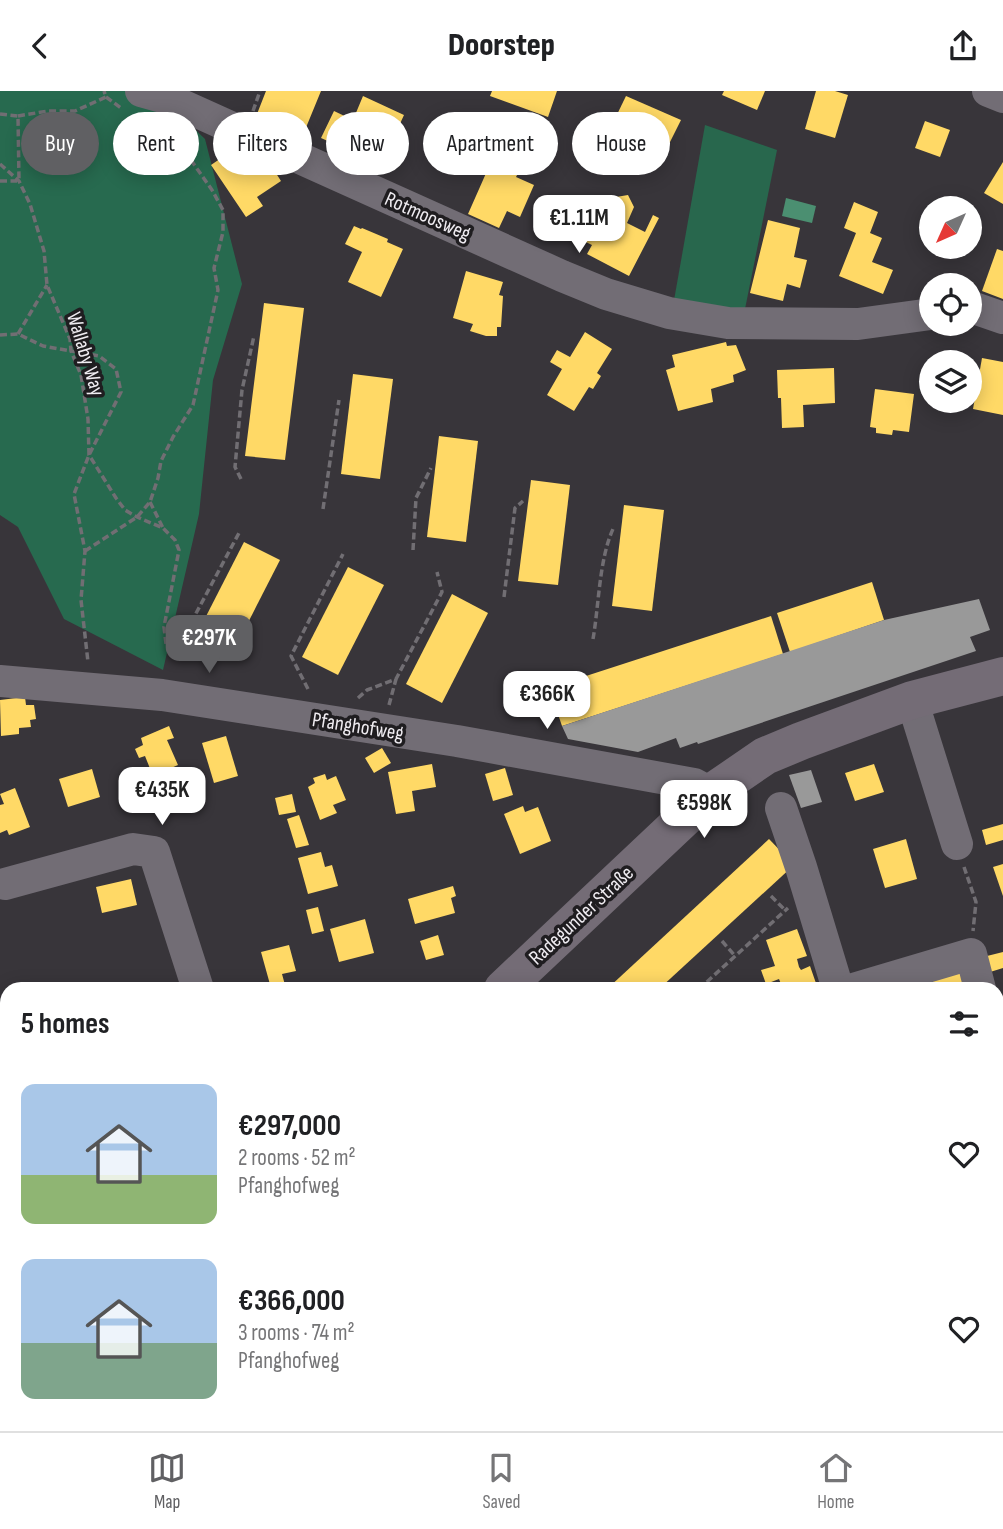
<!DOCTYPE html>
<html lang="en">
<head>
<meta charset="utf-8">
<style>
  body { margin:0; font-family:"Sofia Sans Condensed",sans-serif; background:#f6f6f6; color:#202124; height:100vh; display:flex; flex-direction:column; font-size:26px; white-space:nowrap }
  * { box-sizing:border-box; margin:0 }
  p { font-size:23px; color:#757577 }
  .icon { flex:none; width:38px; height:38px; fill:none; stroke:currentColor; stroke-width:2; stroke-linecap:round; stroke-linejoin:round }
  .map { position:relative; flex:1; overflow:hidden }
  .sheet { position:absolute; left:0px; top:891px; width:1004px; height:450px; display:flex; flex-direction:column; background:#fff; border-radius:21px 21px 0 0; box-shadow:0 4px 18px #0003 }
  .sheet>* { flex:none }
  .guide { position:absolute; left:21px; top:21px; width:962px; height:63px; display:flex; gap:14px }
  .needle { width:46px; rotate:225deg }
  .fabs { position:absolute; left:919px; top:105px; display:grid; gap:14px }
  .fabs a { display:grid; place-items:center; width:63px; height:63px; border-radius:50%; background:#fff; box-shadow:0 4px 18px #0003; font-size:35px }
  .price { position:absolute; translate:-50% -60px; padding:0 16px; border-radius:14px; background:#fff; color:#222; font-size:23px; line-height:46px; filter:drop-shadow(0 2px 4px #0008) }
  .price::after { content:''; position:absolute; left:50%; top:42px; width:21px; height:16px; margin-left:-10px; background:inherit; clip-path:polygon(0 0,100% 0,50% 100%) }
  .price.current { background:#606063; color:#fff }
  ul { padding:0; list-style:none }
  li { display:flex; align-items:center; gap:21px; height:175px; padding:0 21px }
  li span { display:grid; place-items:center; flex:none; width:196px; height:140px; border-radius:14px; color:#555 }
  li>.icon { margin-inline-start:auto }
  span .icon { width:84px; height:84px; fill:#fffc; stroke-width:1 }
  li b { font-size:30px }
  h2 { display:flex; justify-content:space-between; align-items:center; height:84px; padding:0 21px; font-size:30px }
  .chip { padding:0 24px; border-radius:32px; background:#fff; box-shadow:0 4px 18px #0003; font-size:24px; line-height:63px }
  .chip.current { background:#606063; color:#fff }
  header { display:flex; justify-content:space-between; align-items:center; height:91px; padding:0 21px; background:#fff; font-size:32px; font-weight:800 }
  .dock { display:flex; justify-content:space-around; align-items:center; height:98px; border-top:2px solid #e0e0e0; background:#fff; font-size:19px; color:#757577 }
  .dock a { display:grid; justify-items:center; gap:4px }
  .dock .current { color:#606063 }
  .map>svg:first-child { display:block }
  .green { fill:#28674d }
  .forest { fill:#276a4f }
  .water { fill:#4b8f71 }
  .homes { fill:#ffd966 }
  .industry { fill:#999 }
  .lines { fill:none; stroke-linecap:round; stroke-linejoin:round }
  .path { stroke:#716e73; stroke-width:3.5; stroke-dasharray:7 3.5; stroke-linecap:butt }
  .minor { stroke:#726d75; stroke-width:32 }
  .major { stroke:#746c76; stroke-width:38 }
  .labels { text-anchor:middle; stroke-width:7; stroke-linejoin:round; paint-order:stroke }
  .street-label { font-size:21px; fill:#efecf1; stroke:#1f1d20 }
</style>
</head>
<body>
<header><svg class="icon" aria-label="back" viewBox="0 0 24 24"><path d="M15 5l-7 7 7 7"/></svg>Doorstep<svg class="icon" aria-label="share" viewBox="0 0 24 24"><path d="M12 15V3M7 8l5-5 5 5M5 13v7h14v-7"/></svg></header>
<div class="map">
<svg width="1003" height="1340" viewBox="0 0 1003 1340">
  <rect width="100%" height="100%" fill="#38353a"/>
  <g class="green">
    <polygon points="705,34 777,59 744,223 673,215"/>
    <polygon points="998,1173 1003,1176 1003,1340 916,1340 914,1334 998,1334"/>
  </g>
  <polygon class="forest" points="0,0 155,0 205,48 242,193 213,289 199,423 163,579 64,528 18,436 0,424"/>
  <polygon class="water" points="786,107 816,115 812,132 782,125"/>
  <g class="homes">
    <polygon points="266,0 321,0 305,39 296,35 295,38 257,23"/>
    <polygon points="492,0 557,0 548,26 490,5"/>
    <polygon points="724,0 765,0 757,19 722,4"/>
    <polygon points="816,0 835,0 848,4 835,47 805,38"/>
    <polygon points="363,5 404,24 382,72 362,63 361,65 321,47 334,20 353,29"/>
    <polygon points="626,5 681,29 665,61 610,38"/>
    <polygon points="925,30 950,39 940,66 915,57"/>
    <polygon points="227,63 236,76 248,68 251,71 255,68 261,75 264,73 265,76 270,73 281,90 257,106 263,115 246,126 211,74"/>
    <polygon points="492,63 521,76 516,86 534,94 520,126 507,120 499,137 468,123 487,80 485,79"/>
    <polygon points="1003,71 1003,113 984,102"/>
    <polygon points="628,104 634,116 627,132 645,141 653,124 659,127 629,185 587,163 592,154 561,139 576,109 607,125 616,106"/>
    <polygon points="854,111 878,121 870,142 882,147 872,171 893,179 883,203 839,185 856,142 844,137"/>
    <polygon points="768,129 800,137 794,166 807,169 800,197 787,193 783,210 750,202"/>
    <polygon points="354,135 361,138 362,137 388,148 387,151 403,158 381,206 348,191 362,161 345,153"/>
    <polygon points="997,158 1003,160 1003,208 982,200"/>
    <polygon points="466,180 503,191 499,204 503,205 501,236 497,236 497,245 486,245 470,240 473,233 453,227"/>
    <polygon points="264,212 304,217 285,369 245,365"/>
    <polygon points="585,241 612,258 597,282 601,285 593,298 589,296 574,320 547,304 562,278 550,271 557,259 570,266"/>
    <polygon points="726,251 727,255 736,254 746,279 733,284 734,291 711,298 713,311 678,320 666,279 675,276 672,264"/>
    <polygon points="982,267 1003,271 1003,324 973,318"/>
    <polygon points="834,277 835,312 803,314 804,336 782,337 781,307 778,307 777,279"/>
    <polygon points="353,283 393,288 380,388 341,383"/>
    <polygon points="875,298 914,303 909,341 893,339 892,344 876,342 876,337 870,336"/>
    <polygon points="439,345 478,350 466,451 427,446"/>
    <polygon points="531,389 570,394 558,494 518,490"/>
    <polygon points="624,414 664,419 652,520 612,515"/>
    <polygon points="244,451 280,469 234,559 198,541"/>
    <polygon points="348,476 384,494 338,584 302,566"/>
    <polygon points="872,491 884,529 790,561 777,522"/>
    <polygon points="452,503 488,522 442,612 406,593"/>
    <polygon points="771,525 783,563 562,635 549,597"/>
    <polygon points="25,606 26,614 34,614 36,628 30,629 31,636 19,637 19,643 1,645 0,609"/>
    <polygon points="169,635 174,647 167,649 178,674 153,685 145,665 139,667 135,658 143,654 141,647"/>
    <polygon points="226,645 238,685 214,692 202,652"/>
    <polygon points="382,657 391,672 374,682 365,667"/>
    <polygon points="432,673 436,696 412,700 415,720 396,723 388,681"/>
    <polygon points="874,673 884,701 855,710 845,682"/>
    <polygon points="505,677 513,704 493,710 485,683"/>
    <polygon points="92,678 100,706 68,716 59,688"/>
    <polygon points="325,683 327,689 336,685 346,709 333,714 337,722 320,729 308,696 315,692 313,687"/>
    <polygon points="15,697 30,736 9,744 7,739 0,742 0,714 4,713 0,703"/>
    <polygon points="292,703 296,721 279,724 275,707"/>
    <polygon points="523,715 525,721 538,716 551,750 520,763 504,723"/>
    <polygon points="299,724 309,754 296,757 287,728"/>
    <polygon points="1003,733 1003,749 986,754 982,739"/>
    <polygon points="769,748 794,774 659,898 607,898"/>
    <polygon points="906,748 917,788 885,797 873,758"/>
    <polygon points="321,761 325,776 332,774 338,795 308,803 298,767"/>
    <polygon points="1003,773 1003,805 993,776"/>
    <polygon points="131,788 137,814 102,822 96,796"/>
    <polygon points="453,795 456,805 451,807 455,822 415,833 408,808"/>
    <polygon points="318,816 324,840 312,843 306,819"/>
    <polygon points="365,828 374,862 339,871 330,838"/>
    <polygon points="797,838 807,865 797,868 799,876 801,879 810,875 818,898 783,898 779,888 766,893 761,879 775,875 766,849"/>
    <polygon points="438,844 444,864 426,869 420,850"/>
    <polygon points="289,854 296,880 282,883 285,894 271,897 261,861"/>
    <polygon points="1003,861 1003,877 987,882 983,866"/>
    <polygon points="961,876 966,891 942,898 886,898"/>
    <polygon points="998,1008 1003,1014 1003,1064 998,1058"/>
    <polygon points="7,1324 7,1334 73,1334 75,1340 8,1340 3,1325"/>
    <polygon points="105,1334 143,1334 145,1340 107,1340"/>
    <polygon points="407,1334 474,1334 463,1340 395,1340"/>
  </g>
  <g class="industry">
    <polygon points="979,508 990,539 970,546 976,560 698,653 697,651 680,657 676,647 638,661 568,648 562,635 884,529"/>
    <polygon points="811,679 822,711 801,717 789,684"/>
    <polygon points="276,1334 289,1334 291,1340 256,1340"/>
  </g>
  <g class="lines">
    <g class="path">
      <polyline points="106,6 121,17"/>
      <polyline points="253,20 260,0"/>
      <polyline points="0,23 18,25 19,89"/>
      <polyline points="18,25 48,20 75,20 106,6 104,0"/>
      <polyline points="0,73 19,90 30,113 44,160 47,194 70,248 71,260 81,284 88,328 89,364 116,407 125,419 137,426 163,437 175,449 179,459 164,536 166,553 175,559 187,558"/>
      <polyline points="0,90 17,90"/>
      <polyline points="18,243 47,194"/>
      <polyline points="0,244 18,243 43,255 99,265 116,278 121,301 89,364 74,403 85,460 81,509 88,571"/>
      <polyline points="241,388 235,376 242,299 254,245"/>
      <polyline points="150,411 163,437"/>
      <polyline points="323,418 339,309"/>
      <polyline points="413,459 416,407 431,377"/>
      <polyline points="85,460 137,426 150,411 158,387 161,370 173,346 193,314 218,199 214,177 223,141 223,119 212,99 186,62 133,26"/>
      <polyline points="504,506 515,417 523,410"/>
      <polyline points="186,541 239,442"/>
      <path d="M593,548C599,514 599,469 613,438"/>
      <polyline points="308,598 291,565 343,463"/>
      <polyline points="358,607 367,599 396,588 442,501 437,481"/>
      <polyline points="389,614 396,588"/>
      <polyline points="964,776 976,811 973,840"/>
      <polyline points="771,805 785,819"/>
      <polyline points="722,850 735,865"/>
      <polyline points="699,898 788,817"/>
      <polyline points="998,1070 1003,1076"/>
      <polyline points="998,1105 1003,1115"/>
      <polyline points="998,1183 1003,1186"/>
      <polyline points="0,1268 7,1264"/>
    </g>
    <g class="minor">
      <polyline points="141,0 166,7 562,185 606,203 669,222 728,232 858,233 931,223"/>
      <polyline points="988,0 1003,6"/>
      <polyline points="970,217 974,217 1003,227"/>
      <polyline points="0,590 162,604 457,650 694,693 711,702"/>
      <polyline points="912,609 957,753"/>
      <polyline points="781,717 801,776 838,898"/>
      <polyline points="5,793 133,758 154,761 198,898"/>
      <polyline points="853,898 971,863 980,898"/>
      <polyline points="998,949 1003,964"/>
      <polyline points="0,1319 7,1317"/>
      <polyline points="315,1334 317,1340"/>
      <polyline points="619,1334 623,1340"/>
      <polyline points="813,1334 814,1340"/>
      <polyline points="359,1340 369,1334"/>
      <polyline points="572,1340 585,1334"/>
    </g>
    <g class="major">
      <polyline points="503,898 711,702 765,665 801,650 912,609 1003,585"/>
      <polyline points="0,1231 7,1228"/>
    </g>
  </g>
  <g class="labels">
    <g class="street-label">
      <text transform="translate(428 125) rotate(24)" y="7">Rotmoosweg</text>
      <text transform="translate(86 263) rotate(73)" y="7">Wallaby Way</text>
      <text transform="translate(358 635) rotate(9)" y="7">Pfanghofweg</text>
      <text transform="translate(581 824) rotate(-43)" y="7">Radegunder Straße</text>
    </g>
  </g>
</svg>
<div class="fabs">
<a><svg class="needle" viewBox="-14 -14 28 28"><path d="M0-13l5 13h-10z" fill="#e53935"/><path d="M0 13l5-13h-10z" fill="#757577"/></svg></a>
<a><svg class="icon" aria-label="locate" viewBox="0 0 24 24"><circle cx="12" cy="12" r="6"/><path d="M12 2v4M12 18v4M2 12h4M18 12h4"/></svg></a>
<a><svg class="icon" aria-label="layers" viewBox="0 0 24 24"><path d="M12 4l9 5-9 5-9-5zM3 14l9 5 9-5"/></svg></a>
</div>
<b class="price" style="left:579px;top:164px">€1.11M</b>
<b class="price current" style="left:209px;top:584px">€297K</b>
<b class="price" style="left:547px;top:640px">€366K</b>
<b class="price" style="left:162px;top:736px">€435K</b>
<b class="price" style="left:704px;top:749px">€598K</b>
<div class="guide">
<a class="chip current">Buy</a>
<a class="chip">Rent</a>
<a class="chip">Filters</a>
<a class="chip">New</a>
<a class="chip">Apartment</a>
<a class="chip">House</a>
</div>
<section class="sheet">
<h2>5 homes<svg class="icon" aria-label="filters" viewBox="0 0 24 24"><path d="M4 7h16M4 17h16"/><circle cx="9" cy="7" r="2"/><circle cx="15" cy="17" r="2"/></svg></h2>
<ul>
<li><span style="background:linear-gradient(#a9c7e8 65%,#8fb573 0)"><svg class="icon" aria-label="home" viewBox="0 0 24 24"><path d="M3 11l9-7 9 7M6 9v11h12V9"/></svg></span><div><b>€297,000</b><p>2 rooms · 52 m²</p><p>Pfanghofweg</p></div><svg class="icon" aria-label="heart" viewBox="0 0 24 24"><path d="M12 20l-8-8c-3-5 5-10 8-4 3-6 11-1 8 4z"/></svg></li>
<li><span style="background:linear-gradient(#a9c7e8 60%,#7fa58c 0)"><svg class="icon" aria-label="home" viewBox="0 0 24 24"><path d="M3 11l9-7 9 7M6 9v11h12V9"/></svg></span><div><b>€366,000</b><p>3 rooms · 74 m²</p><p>Pfanghofweg</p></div><svg class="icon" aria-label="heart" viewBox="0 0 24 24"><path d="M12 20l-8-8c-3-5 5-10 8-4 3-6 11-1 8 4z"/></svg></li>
</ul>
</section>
</div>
<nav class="dock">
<a class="current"><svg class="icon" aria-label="map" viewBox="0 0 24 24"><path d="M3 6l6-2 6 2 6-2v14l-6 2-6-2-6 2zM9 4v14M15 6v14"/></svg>Map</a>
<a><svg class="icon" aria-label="saved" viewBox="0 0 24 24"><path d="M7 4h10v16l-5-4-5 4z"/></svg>Saved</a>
<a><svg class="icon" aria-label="home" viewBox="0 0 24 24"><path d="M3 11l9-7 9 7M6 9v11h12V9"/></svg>Home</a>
</nav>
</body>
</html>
